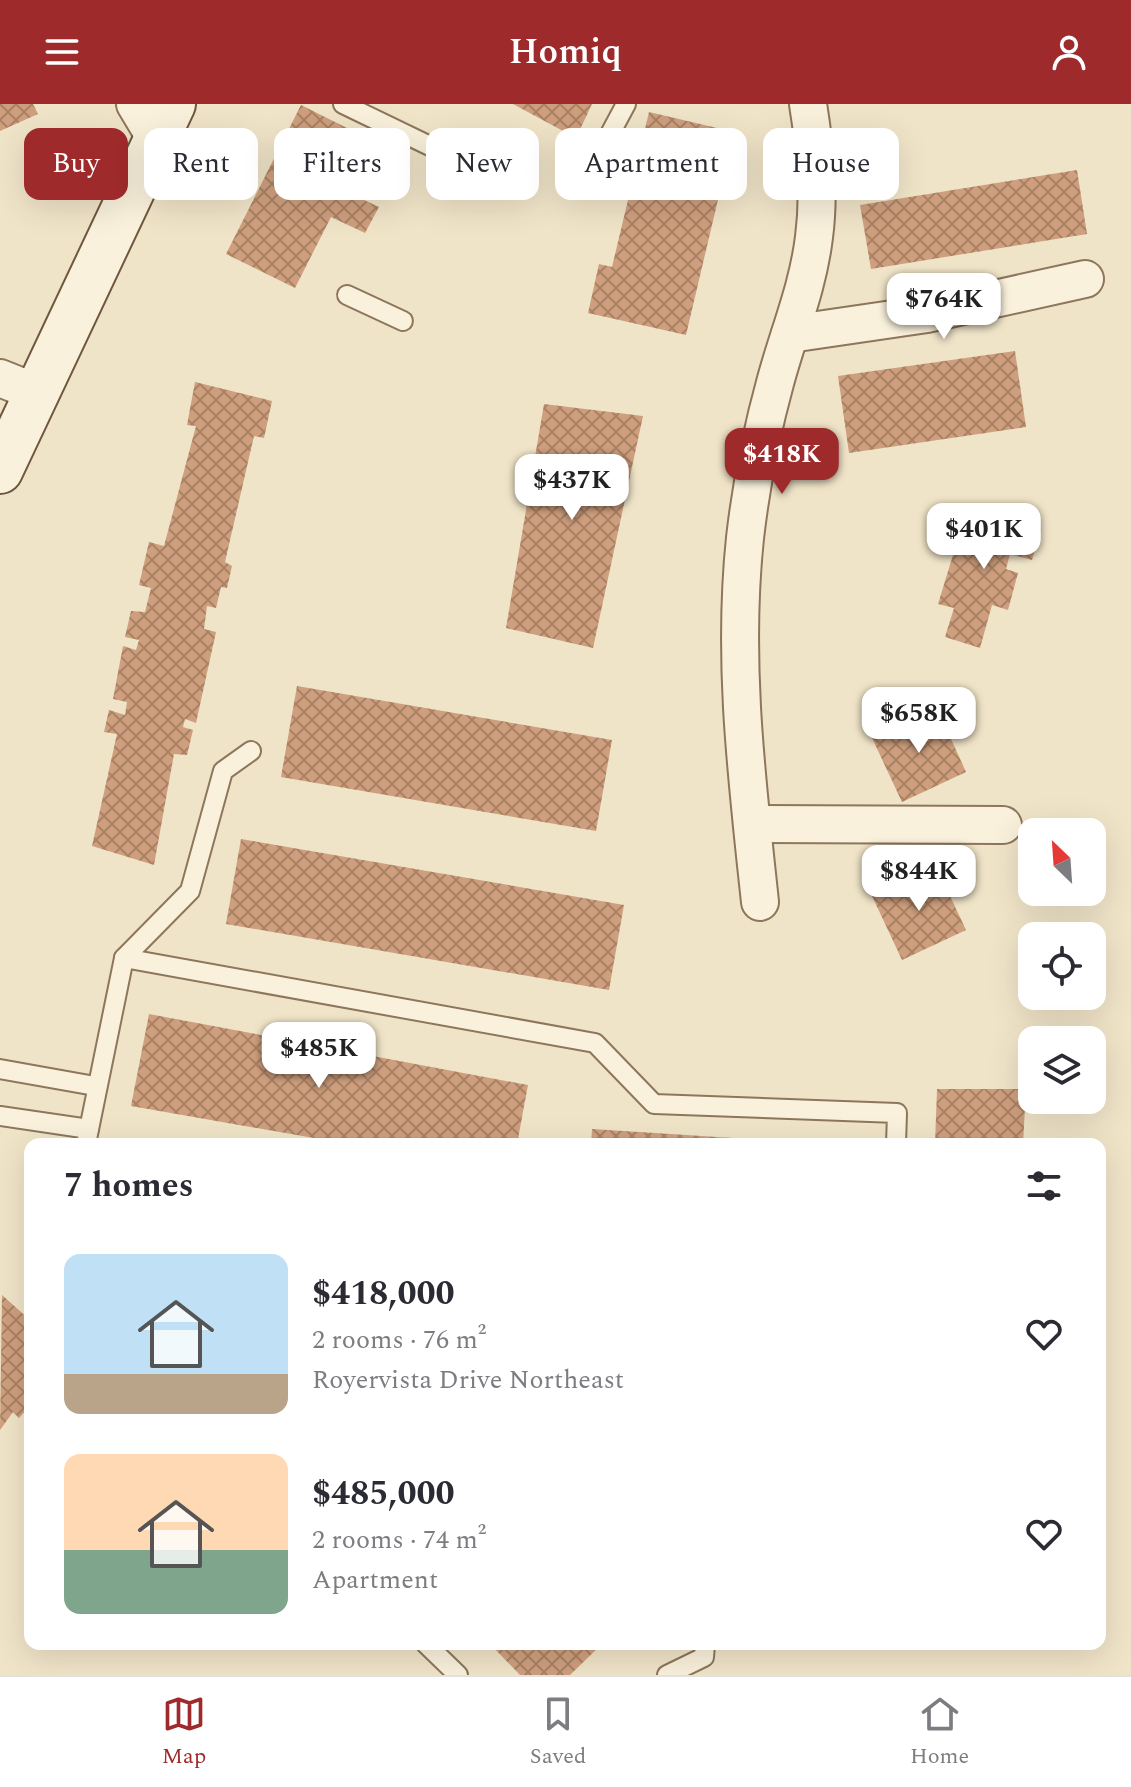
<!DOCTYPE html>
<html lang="en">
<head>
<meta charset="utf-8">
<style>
  body { margin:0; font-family:Spectral,serif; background:#f7f7f7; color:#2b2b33; height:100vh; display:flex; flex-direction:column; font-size:30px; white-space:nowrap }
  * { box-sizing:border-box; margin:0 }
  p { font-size:26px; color:#7c7c81 }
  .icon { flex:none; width:44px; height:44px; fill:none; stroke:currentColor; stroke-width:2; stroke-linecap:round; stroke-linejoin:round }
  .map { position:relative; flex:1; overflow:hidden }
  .sheet { position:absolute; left:24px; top:1034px; width:1082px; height:512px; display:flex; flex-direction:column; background:#fff; border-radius:16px; box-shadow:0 8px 32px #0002 }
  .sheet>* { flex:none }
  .guide { position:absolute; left:24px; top:24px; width:1084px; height:72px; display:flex; gap:16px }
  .needle { width:52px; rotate:335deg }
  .fabs { position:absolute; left:1018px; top:714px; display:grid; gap:16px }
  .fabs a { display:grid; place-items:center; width:88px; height:88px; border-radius:16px; background:#fff; box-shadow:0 8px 32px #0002; font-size:40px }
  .price { position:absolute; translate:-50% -68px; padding:0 18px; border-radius:16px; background:#fff; color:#222; font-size:26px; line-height:52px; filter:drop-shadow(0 2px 4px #0008) }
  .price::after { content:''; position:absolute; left:50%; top:48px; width:24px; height:18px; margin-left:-12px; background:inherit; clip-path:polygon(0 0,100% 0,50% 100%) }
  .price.current { background:#9e2a2b; color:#fff }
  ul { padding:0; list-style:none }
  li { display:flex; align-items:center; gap:24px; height:200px; padding:0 40px }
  li span { display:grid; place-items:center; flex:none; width:224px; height:160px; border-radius:16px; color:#555 }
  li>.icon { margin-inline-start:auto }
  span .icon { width:96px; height:96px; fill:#fffc; stroke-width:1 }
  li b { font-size:34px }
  h2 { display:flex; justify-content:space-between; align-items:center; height:96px; padding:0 40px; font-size:34px }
  .chip { padding:0 28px; border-radius:16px; background:#fff; box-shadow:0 8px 32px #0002; font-size:28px; line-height:72px }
  .chip.current { background:#9e2a2b; color:#fff }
  header { display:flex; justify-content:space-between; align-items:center; height:104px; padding:0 40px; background:#9e2a2b; color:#fff; font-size:36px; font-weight:600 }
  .tabs { display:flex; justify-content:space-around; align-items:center; height:112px; border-top:2px solid #e1e1e2; background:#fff; font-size:22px; color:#7c7c81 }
  .tabs a { display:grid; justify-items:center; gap:4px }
  .tabs .current { color:#9e2a2b }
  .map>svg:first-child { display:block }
  .building { fill:url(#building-cross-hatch) }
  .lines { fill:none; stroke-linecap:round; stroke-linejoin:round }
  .lane-casing { stroke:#8d765c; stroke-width:22 }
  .street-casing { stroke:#8d765c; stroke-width:40 }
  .secondary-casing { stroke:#6f573f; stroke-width:48 }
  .lane { stroke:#faf1dc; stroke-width:18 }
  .street { stroke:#faf1dc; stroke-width:36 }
  .secondary { stroke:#faf1dc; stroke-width:44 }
</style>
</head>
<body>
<header><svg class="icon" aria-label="menu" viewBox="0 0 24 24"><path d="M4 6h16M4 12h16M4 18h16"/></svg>Homiq<svg class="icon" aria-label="person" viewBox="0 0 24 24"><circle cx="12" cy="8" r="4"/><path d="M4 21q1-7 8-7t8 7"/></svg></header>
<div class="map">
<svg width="1131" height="1571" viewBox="0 0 1131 1571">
  <defs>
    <pattern id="building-cross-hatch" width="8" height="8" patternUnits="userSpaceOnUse" patternTransform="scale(2)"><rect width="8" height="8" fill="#cf9f7d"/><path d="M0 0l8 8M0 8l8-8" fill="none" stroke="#a98266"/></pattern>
  </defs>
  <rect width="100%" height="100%" fill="#f0e4c8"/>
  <g class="building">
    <polygon points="0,0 33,0 38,10 0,27"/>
    <polygon points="513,0 592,0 576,34"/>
    <polygon points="301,1 371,36 345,87 379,103 365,129 331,113 295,184 226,150"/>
    <polygon points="649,8 734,28 686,231 588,209 599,160 612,163"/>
    <polygon points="1077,66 1087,130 871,165 860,101"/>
    <polygon points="1015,247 1026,323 849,349 838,272"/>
    <polygon points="195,278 272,297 264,334 254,332 225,458 232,462 227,484 221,483 216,504 207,502 204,525 216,528 196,619 185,615 183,623 193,626 187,651 174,650 154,761 92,742 117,630 104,628 109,606 125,611 127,598 113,595 123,542 136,546 139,536 125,533 131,507 145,508 151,484 139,481 149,438 164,442 196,322 187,321"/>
    <polygon points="544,300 643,312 593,544 506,524"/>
    <polygon points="968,402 1041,424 1032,456 1010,450 1006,465 1018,469 1008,506 992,501 980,544 945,533 954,504 938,500"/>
    <polygon points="297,582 612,636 596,727 281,673"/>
    <polygon points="937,604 966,668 902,698 872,634"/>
    <polygon points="241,735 624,801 609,886 226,820"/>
    <polygon points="936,762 966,826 902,856 872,792"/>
    <polygon points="149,910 528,981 517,1040 348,1040 131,1002"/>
    <polygon points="937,985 1026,985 1023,1040 935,1040"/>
    <polygon points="592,1025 793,1038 793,1040 591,1040"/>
    <polygon points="2,1191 30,1216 30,1302 19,1314 13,1308 0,1326"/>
    <polygon points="490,1540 602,1540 570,1571 520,1571"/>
  </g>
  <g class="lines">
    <defs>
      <g id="lane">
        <polyline points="343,0 465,59"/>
        <polyline points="603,43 626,0"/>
        <polyline points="347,191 403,217"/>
        <polyline points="124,854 190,787 223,667 251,647"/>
        <polyline points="0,965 95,982"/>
        <polyline points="0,1012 89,1025"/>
        <polyline points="86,1040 124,854 595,939 654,1000 897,1009 896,1040"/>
        <polyline points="426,1540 458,1571"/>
        <polyline points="667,1571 704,1553 705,1540"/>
      </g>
      <g id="street">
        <polyline points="135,0 156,35"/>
        <polyline points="790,230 927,210 1085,175"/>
        <polyline points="0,274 35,288"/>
        <polyline points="752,720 1003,721"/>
        <path d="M760,798C747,676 732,557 745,434C751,382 761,330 775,279C788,230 808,184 814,133C820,88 815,44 808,0"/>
      </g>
      <polyline id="secondary" points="0,367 173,0"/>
    </defs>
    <use href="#lane" class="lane-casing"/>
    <use href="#street" class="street-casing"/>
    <use href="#secondary" class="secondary-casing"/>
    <use href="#lane" class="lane"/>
    <use href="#street" class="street"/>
    <use href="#secondary" class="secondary"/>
  </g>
</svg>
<div class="fabs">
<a><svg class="needle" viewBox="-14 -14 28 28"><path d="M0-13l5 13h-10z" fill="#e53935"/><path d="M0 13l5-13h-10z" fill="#7c7c81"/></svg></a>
<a><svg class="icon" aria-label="locate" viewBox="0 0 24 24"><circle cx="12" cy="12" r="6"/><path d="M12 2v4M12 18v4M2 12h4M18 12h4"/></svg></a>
<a><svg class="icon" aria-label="layers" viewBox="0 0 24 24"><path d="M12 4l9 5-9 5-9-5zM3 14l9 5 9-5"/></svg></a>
</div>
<b class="price" style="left:944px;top:237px">$764K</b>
<b class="price current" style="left:782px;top:392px">$418K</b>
<b class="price" style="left:572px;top:418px">$437K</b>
<b class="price" style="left:984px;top:467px">$401K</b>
<b class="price" style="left:919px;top:651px">$658K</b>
<b class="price" style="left:919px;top:809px">$844K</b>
<b class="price" style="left:319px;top:986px">$485K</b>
<div class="guide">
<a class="chip current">Buy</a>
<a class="chip">Rent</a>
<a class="chip">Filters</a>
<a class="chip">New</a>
<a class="chip">Apartment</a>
<a class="chip">House</a>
</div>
<section class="sheet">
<h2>7 homes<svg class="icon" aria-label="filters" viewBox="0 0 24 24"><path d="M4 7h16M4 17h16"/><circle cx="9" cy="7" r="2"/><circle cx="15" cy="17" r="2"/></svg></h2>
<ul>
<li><span style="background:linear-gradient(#bfe0f5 75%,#b9a48a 0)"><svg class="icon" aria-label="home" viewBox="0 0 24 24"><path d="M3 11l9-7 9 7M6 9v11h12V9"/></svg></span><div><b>$418,000</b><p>2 rooms · 76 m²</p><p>Royervista Drive Northeast</p></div><svg class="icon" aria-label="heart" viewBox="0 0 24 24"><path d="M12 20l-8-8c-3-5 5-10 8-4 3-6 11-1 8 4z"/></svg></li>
<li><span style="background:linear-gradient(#ffd9b3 60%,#7fa58c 0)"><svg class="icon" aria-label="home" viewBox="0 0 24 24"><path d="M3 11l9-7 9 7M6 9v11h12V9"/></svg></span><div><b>$485,000</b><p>2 rooms · 74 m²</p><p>Apartment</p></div><svg class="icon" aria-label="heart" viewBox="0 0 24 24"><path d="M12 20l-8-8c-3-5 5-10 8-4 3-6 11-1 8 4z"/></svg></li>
</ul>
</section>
</div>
<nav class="tabs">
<a class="current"><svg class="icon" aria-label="map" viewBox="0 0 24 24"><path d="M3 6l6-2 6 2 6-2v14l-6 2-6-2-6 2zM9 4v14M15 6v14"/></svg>Map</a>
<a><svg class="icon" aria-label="saved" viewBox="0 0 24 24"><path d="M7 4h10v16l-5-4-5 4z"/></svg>Saved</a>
<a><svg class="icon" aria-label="home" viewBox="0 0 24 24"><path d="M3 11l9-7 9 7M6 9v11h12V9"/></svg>Home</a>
</nav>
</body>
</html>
